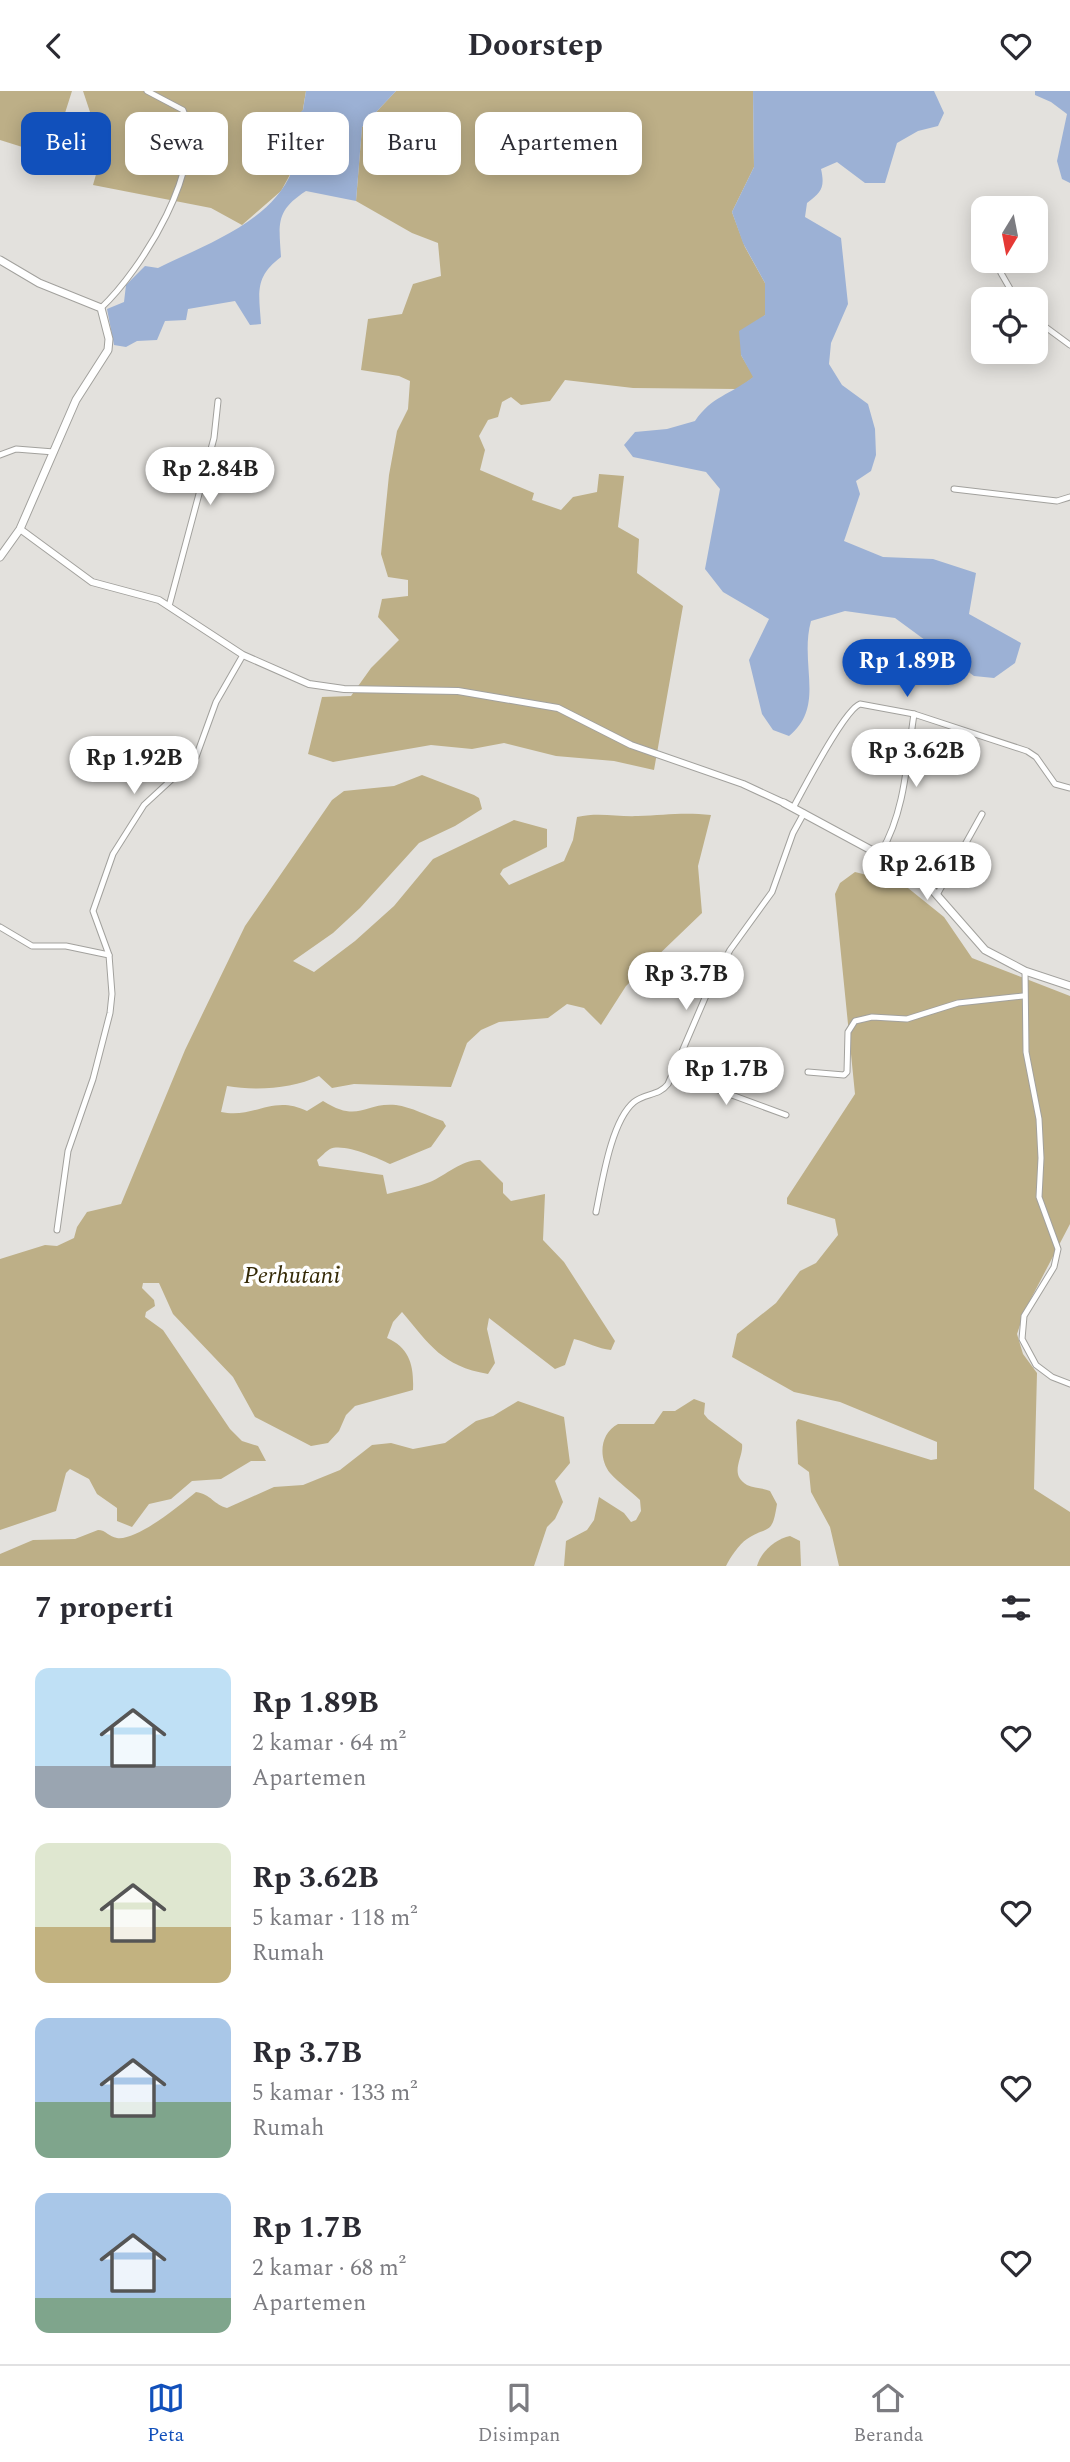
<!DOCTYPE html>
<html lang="id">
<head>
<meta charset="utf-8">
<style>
  body { margin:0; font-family:Spectral,serif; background:#f7f7f7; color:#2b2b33; height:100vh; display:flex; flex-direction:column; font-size:26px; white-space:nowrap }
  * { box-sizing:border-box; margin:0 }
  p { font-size:23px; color:#7c7c81 }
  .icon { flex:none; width:38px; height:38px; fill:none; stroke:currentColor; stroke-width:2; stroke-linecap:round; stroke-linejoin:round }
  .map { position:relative; height:1475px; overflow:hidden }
  .sheet { display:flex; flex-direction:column; background:#fff; flex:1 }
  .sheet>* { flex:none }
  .top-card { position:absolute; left:21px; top:21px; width:700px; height:63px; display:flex; gap:14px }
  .needle { width:46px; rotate:190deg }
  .buttons { position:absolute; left:971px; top:105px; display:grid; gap:14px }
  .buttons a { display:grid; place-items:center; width:77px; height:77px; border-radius:14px; background:#fff; box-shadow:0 4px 18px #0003; font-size:35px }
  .price { position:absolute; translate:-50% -60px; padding:0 16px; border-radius:24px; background:#fff; color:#222; font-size:23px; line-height:46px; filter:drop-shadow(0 2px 4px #0008) }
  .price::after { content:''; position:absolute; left:50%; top:42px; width:21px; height:16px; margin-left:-10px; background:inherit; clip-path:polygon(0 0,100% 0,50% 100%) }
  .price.on { background:#1150bb; color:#fff }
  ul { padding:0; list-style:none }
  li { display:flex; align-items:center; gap:21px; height:175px; padding:0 35px }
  li span { display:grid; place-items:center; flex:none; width:196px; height:140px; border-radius:14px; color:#555 }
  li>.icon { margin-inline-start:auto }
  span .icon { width:84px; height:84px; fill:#fffc; stroke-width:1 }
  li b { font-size:30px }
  h2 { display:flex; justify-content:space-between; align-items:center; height:84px; padding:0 35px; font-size:30px }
  .pill { padding:0 24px; border-radius:14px; background:#fff; box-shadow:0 4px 18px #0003; font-size:24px; line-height:63px }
  .pill.on { background:#1150bb; color:#fff }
  header { display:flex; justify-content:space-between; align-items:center; height:91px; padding:0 35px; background:#fff; font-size:32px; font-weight:700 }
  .dock { display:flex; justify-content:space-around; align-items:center; height:98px; border-top:2px solid #e1e1e2; background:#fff; font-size:19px; color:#7c7c81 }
  .dock a { display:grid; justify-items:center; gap:4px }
  .dock .on { color:#1150bb }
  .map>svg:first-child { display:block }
  .forest { fill:#bdaf87 }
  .water { fill:#9cb1d5 }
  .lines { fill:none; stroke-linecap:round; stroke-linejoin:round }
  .minor-casing { stroke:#a2a19d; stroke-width:7 }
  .tertiary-casing { stroke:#a2a19d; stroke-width:8 }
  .secondary-casing { stroke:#a2a19d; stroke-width:9 }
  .minor { stroke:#fff; stroke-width:5 }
  .tertiary { stroke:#fff; stroke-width:6 }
  .secondary { stroke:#fff; stroke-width:7 }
  .labels { text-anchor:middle; stroke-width:7; stroke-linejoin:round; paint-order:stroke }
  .park-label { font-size:24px; font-style:italic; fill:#342906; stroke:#fff }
</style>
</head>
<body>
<header><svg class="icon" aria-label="back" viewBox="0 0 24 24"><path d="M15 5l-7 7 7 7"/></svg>Doorstep<svg class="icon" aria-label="heart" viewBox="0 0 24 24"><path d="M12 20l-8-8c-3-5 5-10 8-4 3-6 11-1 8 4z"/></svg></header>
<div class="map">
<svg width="1070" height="1475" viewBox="0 0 1070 1475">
  <rect width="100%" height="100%" fill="#e3e1dd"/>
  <g class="forest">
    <polygon points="0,0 72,0 58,44 42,44 35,60 0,49"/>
    <polygon points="83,0 306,0 293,78 281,100 242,134 211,117 93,94 101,66 89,51 90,21"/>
    <polygon points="396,0 753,0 754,76 732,121 745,156 765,192 765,224 741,264 754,286 737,298 633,297 565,289 550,310 521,314 511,306 502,311 498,326 488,329 479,345 485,359 480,379 534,402 532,409 561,419 573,406 597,401 599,383 624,385 618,436 639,448 637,482 683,515 654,679 614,670 556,665 504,652 472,658 431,654 333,671 308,663 322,606 351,605 371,577 399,549 378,526 382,508 408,505 408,489 388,486 381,463 389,384 397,340 408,318 410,290 399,285 361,279 368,228 402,223 413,193 441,185 438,152 412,142 356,110 362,36"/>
    <path d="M422,684L474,704L479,707L482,718L455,735L419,752L360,817L333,842L293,870L314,881L355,850L394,815L433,768L514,729L547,738V756L503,778L500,783L509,794L564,770L573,749L577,726C599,721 617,726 638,725C664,724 684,721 711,724L698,775L702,822L626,895L601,934L584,917L567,913L548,927L499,931L481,939L467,952L451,996L354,993L332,997L319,985C292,998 256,1000 227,995L221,1021C255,1028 272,1003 307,1020L323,1010C360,1033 363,1011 396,1014C411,1016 428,1025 443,1030L446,1035L431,1056L390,1073C377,1067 344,1052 330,1058C326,1060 321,1066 317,1069L319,1075L383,1084L387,1103C402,1099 417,1096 430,1091C446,1084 463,1068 480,1069L503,1092V1102L511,1110L545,1103L543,1149L564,1171L615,1250L611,1259C598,1258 587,1251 574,1248L565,1274L555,1278L489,1227L487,1238L495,1272L488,1283C442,1275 430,1254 402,1221L393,1231L387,1247C410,1257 414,1275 413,1299L355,1315L346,1324L339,1340L328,1352L311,1355L255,1326L233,1286L173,1223L159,1192H143L142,1197L154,1209L155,1215L146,1221L145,1226L163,1239L230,1338L242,1350L258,1355L266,1370H251L221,1388L192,1390L171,1408L149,1413L132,1436L117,1430V1417L97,1403L89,1388L70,1378L66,1382L56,1420L0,1439V1168L45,1154L57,1155L74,1147L77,1136L87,1121L121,1113L185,959L245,835L332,709L344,700L394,695Z"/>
    <polygon points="855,781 903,793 944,826 972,867 1070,905 1070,1133 1025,1219 1017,1243 1023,1263 1037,1282 1034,1398 1070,1421 1070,1475 839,1475 830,1436 811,1401 809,1381 798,1373 796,1331 798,1328 931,1369 937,1368 937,1351 840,1311 794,1301 732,1266 737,1243 776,1212 800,1180 816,1172 838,1144 835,1128 787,1113 787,1107 855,1003 835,803 840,792"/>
    <path d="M694,1308L705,1312L704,1323L708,1328L742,1353C744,1366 728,1383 747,1394C754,1397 763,1397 770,1400L777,1413C772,1445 769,1434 747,1448C739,1453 730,1467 726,1475H564L566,1450L587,1439L594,1429L599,1406L624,1422L631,1431L636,1429L641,1420L640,1409C631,1400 619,1392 610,1382C598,1367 600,1342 618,1333H654L663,1320H675Z"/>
    <path d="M518,1310L564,1326L570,1372L555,1390L563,1411L555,1428L547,1436L534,1475H0V1463L33,1449L75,1448L98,1439C106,1439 109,1446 117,1447C137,1450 180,1414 196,1401C211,1403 214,1414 227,1417L274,1396L303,1394L340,1379L372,1354L391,1352L413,1358L445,1352L476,1330L493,1325Z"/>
    <path d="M790,1445L800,1450L801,1475H757C761,1460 776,1448 790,1445Z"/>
  </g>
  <g class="water">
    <path d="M306,0H396L362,36L356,110L306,100C275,120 279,133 281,166C254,186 259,202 261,233L250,234L235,210L188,218L186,229L165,230L157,249L137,250L126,256L114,254L107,218L124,211L126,194L145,175L158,177C204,154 271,132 292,80C299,63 296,44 295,26L303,19Z"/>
    <path d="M753,0H934L944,22L938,35L918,40L897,52L885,92H865L837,71L821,78C825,96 822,101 807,112L805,126L841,147L848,213L831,252L829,273L842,294L868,313L875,338L876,364L871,380L856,390L860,403L844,450L883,466L933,468L976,482L969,523L1021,552L1015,572L994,587L974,585L895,527L845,520L811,530C799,574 826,615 789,645L773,639L762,623L749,569L769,528L723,501L705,478L720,398L706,381L633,366L624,354L635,341L667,338L695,330C712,305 730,304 753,286L741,264L739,240L765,224V192L743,152L732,121L754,76Z"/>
    <polygon points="1035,0 1070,0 1070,92 1062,88 1057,70 1067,23 1051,11 1035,4"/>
  </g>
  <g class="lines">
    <defs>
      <g id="minor">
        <polyline points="1001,182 1016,208"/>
        <path d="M101,217C141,180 208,73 183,19L147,0"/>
        <polyline points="1036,229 1070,254"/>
        <polyline points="0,364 16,358 54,361"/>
        <polyline points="954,398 1057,410 1070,406"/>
        <polyline points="169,515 214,347 218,310"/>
        <path d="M793,717C803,699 844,619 860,613L914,623L1027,660L1036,666L1055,693L1070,697"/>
        <path d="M881,761C905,721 907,669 914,623"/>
        <polyline points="938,802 982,723"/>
        <polyline points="0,836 32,855 66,855 109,864 112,903 110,922 93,988 68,1060 57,1139"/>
        <polyline points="109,864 93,820 113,763 144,714 196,666 216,611 243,564"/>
        <polyline points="1025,880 1026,961 1039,1028 1041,1067 1039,1106 1058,1158 1054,1176 1024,1225 1022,1248 1036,1274 1052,1286 1070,1293"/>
        <polyline points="808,981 844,984 847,981 848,941 855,930 872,926 907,928 958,912 1023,905"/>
        <polyline points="672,982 786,1024"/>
        <path d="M596,1121C602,1092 611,1030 634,1011C645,1002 659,1005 668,993L708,900L730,859L772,801L793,742L804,722"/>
      </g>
      <polyline id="tertiary" points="20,438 92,491 159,509 243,564 309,593 344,598 458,600 558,617 631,654 743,693 784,712"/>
      <g id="secondary">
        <polyline points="0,169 39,192 101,217 109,248 108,259 76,309 20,438 0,466"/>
        <polyline points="784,712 921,786 985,859 1025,880 1070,895"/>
      </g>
    </defs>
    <use href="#minor" class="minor-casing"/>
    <use href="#tertiary" class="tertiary-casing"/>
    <use href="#secondary" class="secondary-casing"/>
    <use href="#minor" class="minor"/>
    <use href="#tertiary" class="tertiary"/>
    <use href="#secondary" class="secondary"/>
  </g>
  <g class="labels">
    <g class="park-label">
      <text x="292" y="1192">Perhutani</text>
    </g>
  </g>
</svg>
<div class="buttons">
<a><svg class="needle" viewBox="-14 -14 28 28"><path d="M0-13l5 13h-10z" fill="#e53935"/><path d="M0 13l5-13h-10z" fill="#7c7c81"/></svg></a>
<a><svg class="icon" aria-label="locate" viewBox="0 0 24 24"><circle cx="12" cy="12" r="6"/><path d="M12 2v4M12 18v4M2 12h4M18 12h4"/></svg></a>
</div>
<b class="price" style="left:210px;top:416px">Rp 2.84B</b>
<b class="price on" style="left:907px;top:608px">Rp 1.89B</b>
<b class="price" style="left:916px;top:698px">Rp 3.62B</b>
<b class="price" style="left:134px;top:705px">Rp 1.92B</b>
<b class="price" style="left:927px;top:811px">Rp 2.61B</b>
<b class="price" style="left:686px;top:921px">Rp 3.7B</b>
<b class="price" style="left:726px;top:1016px">Rp 1.7B</b>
<div class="top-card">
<a class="pill on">Beli</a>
<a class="pill">Sewa</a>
<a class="pill">Filter</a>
<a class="pill">Baru</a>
<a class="pill">Apartemen</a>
</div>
</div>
<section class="sheet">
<h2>7 properti<svg class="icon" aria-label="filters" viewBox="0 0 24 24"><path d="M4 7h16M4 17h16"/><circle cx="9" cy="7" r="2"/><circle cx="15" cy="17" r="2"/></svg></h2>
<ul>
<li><span style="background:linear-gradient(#bfe0f5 70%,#9aa5b1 0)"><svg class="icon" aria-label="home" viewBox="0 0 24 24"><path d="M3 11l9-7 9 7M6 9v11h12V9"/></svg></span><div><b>Rp 1.89B</b><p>2 kamar · 64 m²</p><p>Apartemen</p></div><svg class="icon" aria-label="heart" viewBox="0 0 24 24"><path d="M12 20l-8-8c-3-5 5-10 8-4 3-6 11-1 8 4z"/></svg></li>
<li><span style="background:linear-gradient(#dfe7d0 60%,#c2b280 0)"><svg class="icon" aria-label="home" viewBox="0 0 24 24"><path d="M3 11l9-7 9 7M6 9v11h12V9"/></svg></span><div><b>Rp 3.62B</b><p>5 kamar · 118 m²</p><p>Rumah</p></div><svg class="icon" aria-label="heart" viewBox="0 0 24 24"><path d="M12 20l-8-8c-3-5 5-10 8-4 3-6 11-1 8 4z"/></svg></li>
<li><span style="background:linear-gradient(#a9c7e8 60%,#7fa58c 0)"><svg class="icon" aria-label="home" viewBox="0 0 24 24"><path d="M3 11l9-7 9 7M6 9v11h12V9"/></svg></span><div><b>Rp 3.7B</b><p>5 kamar · 133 m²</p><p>Rumah</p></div><svg class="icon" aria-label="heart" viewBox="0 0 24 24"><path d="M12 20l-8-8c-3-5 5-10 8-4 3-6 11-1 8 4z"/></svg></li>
<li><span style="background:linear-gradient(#a9c7e8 75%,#7fa58c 0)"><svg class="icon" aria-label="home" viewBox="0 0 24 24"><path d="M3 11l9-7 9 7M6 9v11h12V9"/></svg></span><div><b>Rp 1.7B</b><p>2 kamar · 68 m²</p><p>Apartemen</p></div><svg class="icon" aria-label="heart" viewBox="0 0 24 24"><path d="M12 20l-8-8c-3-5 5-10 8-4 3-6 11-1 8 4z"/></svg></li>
</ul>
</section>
<nav class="dock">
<a class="on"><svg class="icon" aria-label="map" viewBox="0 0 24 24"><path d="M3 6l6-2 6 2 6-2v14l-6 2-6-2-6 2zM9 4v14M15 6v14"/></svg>Peta</a>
<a><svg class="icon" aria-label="saved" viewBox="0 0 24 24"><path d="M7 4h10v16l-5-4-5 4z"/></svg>Disimpan</a>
<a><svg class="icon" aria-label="home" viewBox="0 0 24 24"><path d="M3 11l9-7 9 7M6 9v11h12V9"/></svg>Beranda</a>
</nav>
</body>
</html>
